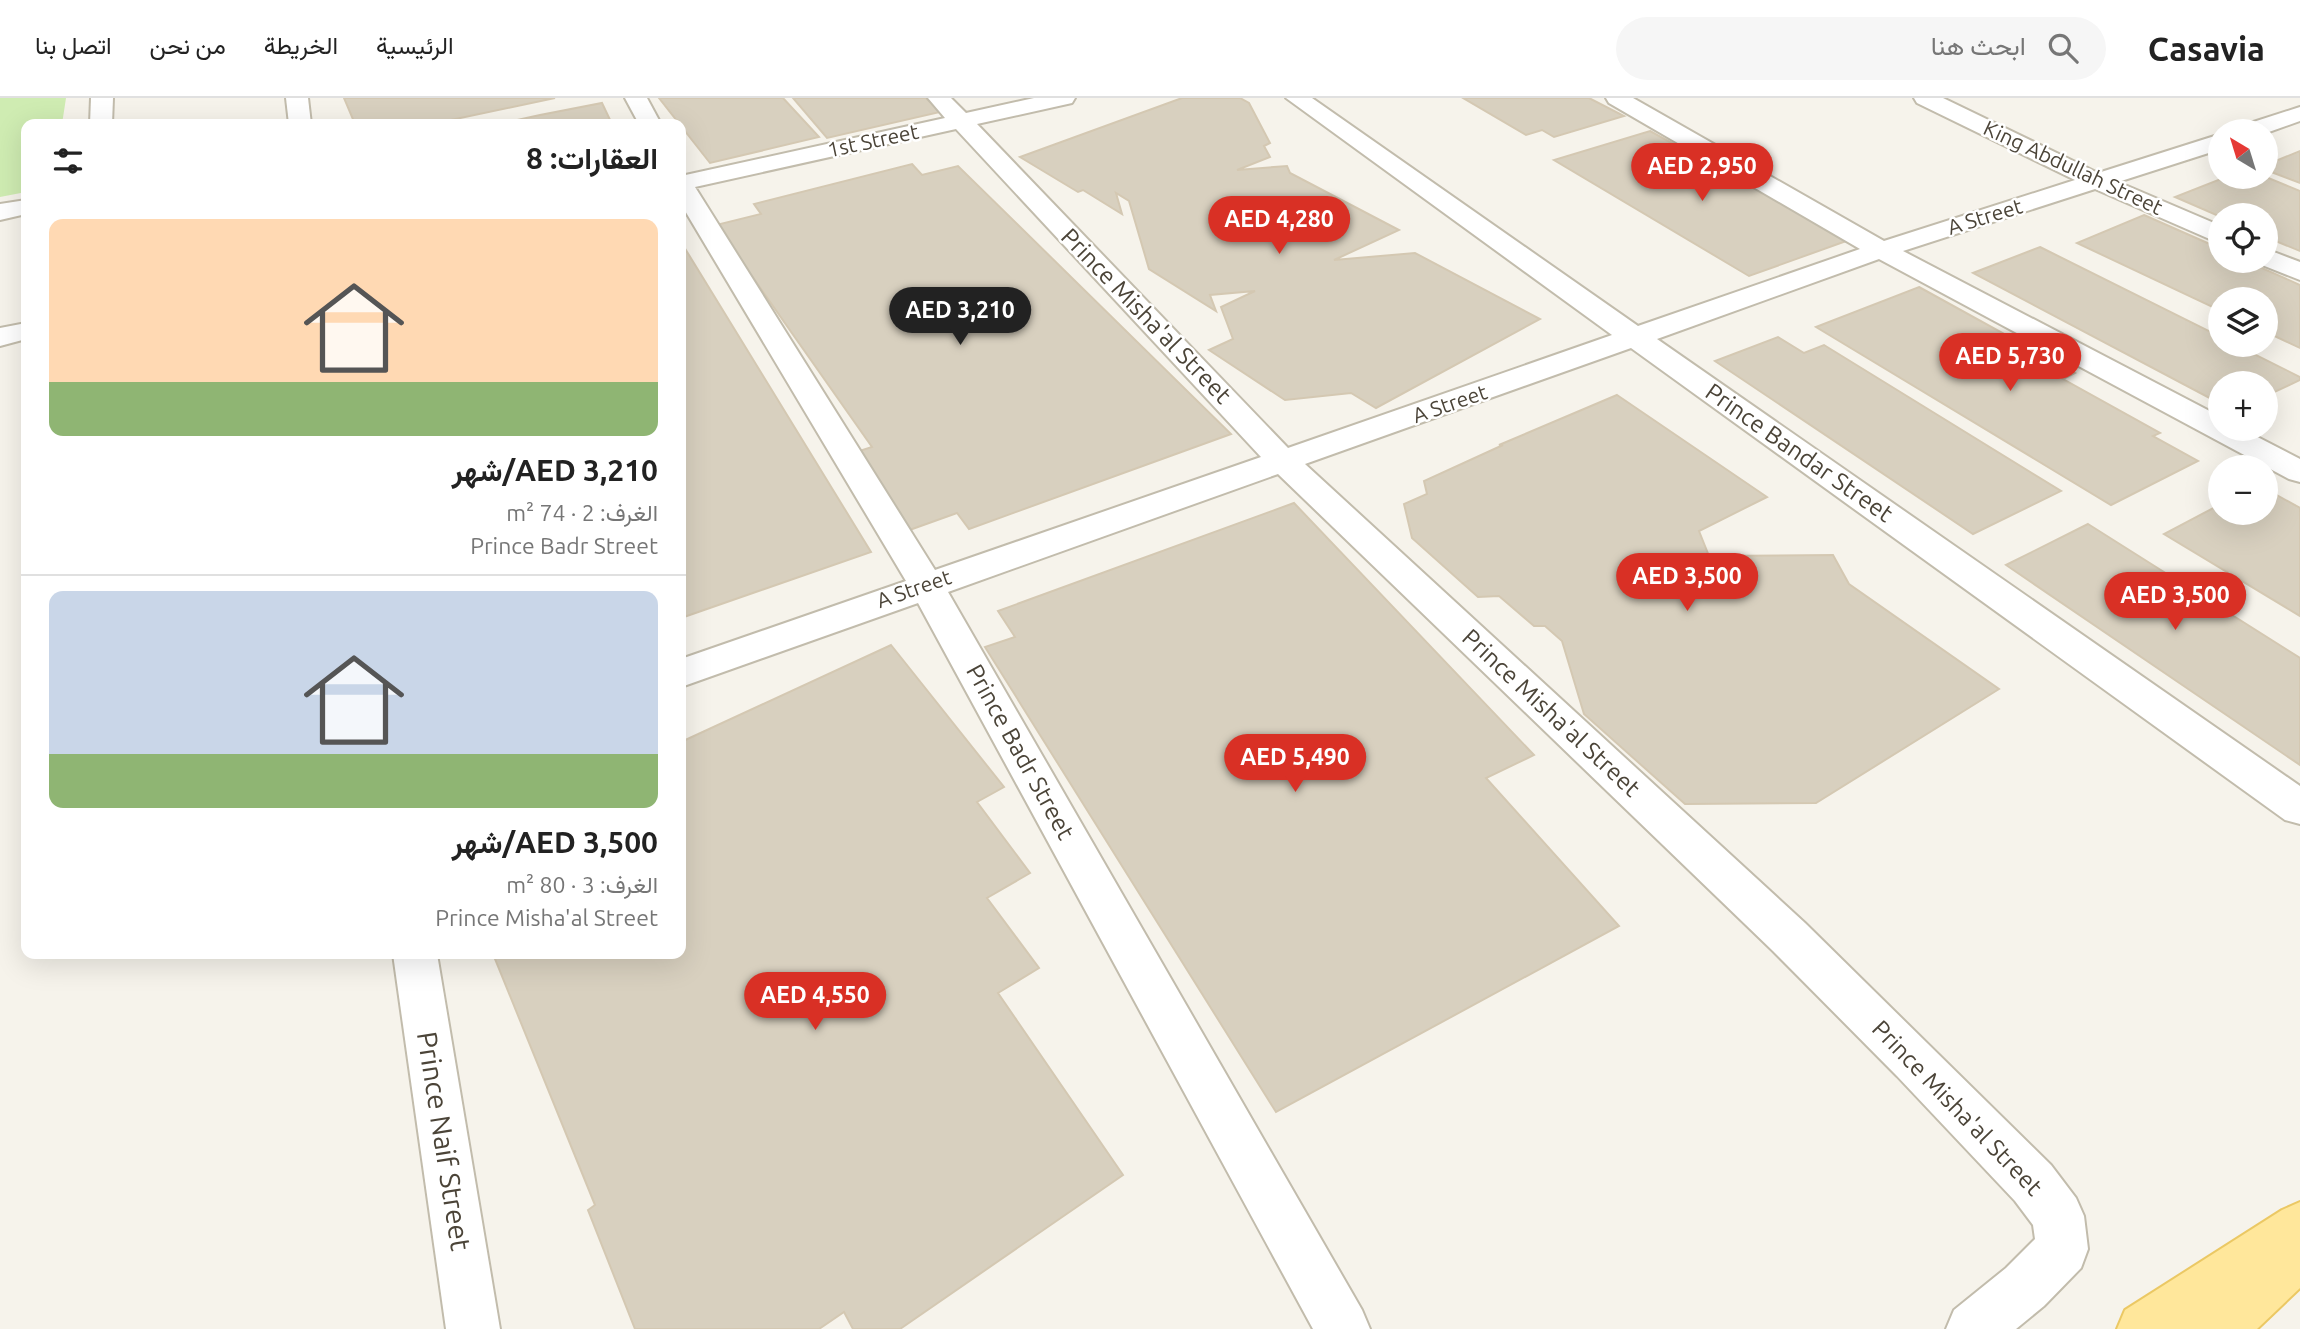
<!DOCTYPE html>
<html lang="ar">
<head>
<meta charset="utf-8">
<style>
  body { margin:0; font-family:Ubuntu,Vazirmatn,sans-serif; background:#f6f6f6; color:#222; direction:rtl; height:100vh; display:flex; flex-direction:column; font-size:26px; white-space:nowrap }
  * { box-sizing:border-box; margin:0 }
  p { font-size:23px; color:#767676 }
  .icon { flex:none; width:38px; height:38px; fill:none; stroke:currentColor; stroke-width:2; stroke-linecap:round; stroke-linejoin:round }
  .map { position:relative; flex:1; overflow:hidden; direction:ltr }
  .sheet { position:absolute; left:21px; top:21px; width:665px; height:840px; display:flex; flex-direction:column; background:#fff; border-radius:14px; box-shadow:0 7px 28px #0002; direction:rtl }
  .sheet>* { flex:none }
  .needle { width:46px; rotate:322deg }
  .controls { position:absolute; left:2208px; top:21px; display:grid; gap:14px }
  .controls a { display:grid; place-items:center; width:70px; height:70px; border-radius:50%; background:#fff; box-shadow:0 7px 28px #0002; font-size:35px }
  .price { position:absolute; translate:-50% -60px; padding:0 16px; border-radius:24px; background:#d93025; color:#fff; font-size:23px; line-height:46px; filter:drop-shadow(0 2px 4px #0008) }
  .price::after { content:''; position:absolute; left:50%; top:42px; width:21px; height:16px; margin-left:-10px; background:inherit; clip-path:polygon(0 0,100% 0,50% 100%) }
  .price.selected { background:#222; color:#fff }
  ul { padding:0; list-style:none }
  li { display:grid; align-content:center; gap:14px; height:371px; padding:0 28px }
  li+li { border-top:2px solid #e0e0e0 }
  li span { display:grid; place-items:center; height:217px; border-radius:14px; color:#555 }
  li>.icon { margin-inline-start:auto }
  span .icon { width:126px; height:126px; fill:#fffc; stroke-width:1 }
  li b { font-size:30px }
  h2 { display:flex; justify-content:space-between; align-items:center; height:84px; padding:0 28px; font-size:30px }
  header { display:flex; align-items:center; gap:42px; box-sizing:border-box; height:98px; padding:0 35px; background:#fff; border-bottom:2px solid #e0e0e0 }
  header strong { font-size:33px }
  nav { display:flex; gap:38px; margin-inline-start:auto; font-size:24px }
  .search { width:490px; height:63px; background:#f6f6f6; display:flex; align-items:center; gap:18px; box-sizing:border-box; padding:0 24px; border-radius:38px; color:#767676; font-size:26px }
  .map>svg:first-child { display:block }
  .green { fill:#cfecb2 }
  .building { fill:#d8d0bf; stroke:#d4c8b2; stroke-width:2 }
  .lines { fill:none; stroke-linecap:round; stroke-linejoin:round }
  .minor-casing { stroke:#c2bcac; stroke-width:4 }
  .major-casing { stroke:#ebc864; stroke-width:4 }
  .minor { fill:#fff; fill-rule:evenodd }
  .major { fill:#ffe79b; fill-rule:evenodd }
  .labels { text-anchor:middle; stroke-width:5; stroke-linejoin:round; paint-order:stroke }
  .far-street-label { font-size:21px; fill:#4b4438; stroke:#fff }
  .street-label { font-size:24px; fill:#4b4438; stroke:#fff }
  .near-street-label { font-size:28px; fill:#4b4438; stroke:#fff }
</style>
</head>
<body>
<header>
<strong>Casavia</strong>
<div class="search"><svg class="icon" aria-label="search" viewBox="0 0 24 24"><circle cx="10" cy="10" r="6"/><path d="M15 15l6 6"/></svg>ابحث هنا</div>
<nav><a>الرئيسية</a><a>الخريطة</a><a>من نحن</a><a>اتصل بنا</a></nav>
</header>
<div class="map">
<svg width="2300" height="1231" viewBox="0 0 2300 1231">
  <rect width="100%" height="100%" fill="#f6f3eb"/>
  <polygon class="green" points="0,0 66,0 62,26 26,26 26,94 0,99"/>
  <g class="building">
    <polygon points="344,0 555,0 432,26 355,26"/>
    <polygon points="659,0 783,0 819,39 710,65"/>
    <polygon points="793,0 926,0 940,14 827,40"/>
    <polygon points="1182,0 1240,0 1249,5 1270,45 1264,48 1270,59 1237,72 1287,68 1290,75 1399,132 1334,162 1415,155 1540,221 1376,310 1351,295 1285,302 1209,252 1233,241 1221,209 1255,193 1210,197 1216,213 1149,171 1129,103 1116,95 1122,116 1083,92 1078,94 1020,59"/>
    <polygon points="1463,0 1589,0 1624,18 1554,39 1542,32 1526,37"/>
    <polygon points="602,5 612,26 503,25 540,17"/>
    <polygon points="1650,33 1849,142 1749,178 1554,62"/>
    <polygon points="2300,53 2300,85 2266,72 2266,67"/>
    <polygon points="912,66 922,77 958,68 1231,336 969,431 957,415 904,434 850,356 872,349 716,127 761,116 754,106"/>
    <polygon points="2226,79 2266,79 2300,93 2300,153 2266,139 2266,117 2221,119 2175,99"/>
    <polygon points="2144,117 2221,151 2221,163 2246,163 2300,187 2300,250 2266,234 2266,201 2221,201 2221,213 2077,145"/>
    <polygon points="681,144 871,454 681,520"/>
    <polygon points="2040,149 2221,239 2221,247 2236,247 2300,279 2300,282 2266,298 2266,285 2221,285 2221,306 1973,175"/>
    <polygon points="1919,189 2075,275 2063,281 2160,335 2153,338 2198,363 2111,407 1816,229"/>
    <polygon points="1778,239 1804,255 1824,247 2061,393 1973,436 1715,263"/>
    <polygon points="1617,297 1767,399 1699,433 1709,458 1833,457 1849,486 1999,591 1816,705 1685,706 1584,616 1562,543 1545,528 1534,528 1499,498 1478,499 1412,440 1404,406 1427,396 1424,383 1503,347 1499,347"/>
    <polygon points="2266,391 2300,410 2300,518 2164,436 2221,406 2221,415 2266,415"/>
    <polygon points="1294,405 1534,657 1486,680 1619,828 1276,1014 985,549 1015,539 998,513"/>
    <polygon points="2088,426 2300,560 2300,667 2006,467"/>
    <polygon points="891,547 1004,689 977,704 1030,775 987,800 1039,870 998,895 1123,1077 900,1231 853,1231 844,1214 819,1231 635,1231 588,1112 595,1107 493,856 681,856 681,644"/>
  </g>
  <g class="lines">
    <defs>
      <g id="minor">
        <polygon points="91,0 113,0 112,26 90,26"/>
        <polygon points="286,0 308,0 311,26 289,26"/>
        <polygon points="625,0 647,0 661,26 639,26"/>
        <path d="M928,0H951L966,15L1034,0H1075L1072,5L977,26L1288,350L1612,237L1286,0H1312L1638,228L1860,151L1609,5L1606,0H1633L1884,143L2075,82L1917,5L1914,0H1943L2098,75L2221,36V51L2118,84L2221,128V146L2095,91L1903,153L2221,319V331H2242L2300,361V384L2289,381L1879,161L1657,241L2300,688V726L2285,722L1631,250L1305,366L1805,825L2051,1067L2076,1100L2084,1118L2088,1151L2081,1170L2044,1208L2016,1231H1946L1954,1212L2006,1170L2035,1141L2033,1127L2015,1103L1897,978L1773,853L1278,376L948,494L1362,1212L1370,1231H1313L918,505L681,589V561L906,483L681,106V78L945,20ZM956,31L1261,359L935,472L695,89Z"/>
        <polygon points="2300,9 2300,23 2266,35 2238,33 2241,28"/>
        <polygon points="26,102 26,116 0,122 0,106"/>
        <polygon points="2266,151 2300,164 2300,182 2257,165 2255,163 2266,163"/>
        <polygon points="26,225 26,241 0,248 0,230"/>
        <polygon points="393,856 437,856 500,1231 446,1231"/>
      </g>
      <polygon id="major" points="2300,1104 2300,1190 2257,1231 2117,1231 2125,1212 2282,1112"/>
    </defs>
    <use href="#minor" class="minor-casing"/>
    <use href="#major" class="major-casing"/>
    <use href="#minor" class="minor"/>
    <use href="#major" class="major"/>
  </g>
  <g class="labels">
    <g class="far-street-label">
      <text transform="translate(873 43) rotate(-12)" y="7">1st Street</text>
      <text transform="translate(2073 70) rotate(25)" y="7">King Abdullah Street</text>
      <text transform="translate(1985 119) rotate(-17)" y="7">A Street</text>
      <text transform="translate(1450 306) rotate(-19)" y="7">A Street</text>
      <text transform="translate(914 491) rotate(-19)" y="7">A Street</text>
    </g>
    <g class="street-label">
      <text transform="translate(1146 218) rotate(46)" y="8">Prince Misha'al Street</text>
      <text transform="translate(1799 355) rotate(35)" y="8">Prince Bandar Street</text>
      <text transform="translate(1551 615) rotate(43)" y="8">Prince Misha'al Street</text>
      <text transform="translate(1020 654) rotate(61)" y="8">Prince Badr Street</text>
      <text transform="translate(1957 1010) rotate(46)" y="8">Prince Misha'al Street</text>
    </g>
    <g class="near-street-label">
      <text transform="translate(444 1043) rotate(81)" y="10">Prince Naif Street</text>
    </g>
  </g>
</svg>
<div class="controls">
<a><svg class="needle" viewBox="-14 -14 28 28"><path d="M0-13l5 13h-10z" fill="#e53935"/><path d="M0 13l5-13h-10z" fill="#767676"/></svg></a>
<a><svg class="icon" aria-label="locate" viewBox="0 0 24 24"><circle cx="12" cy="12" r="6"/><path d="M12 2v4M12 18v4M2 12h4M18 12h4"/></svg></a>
<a><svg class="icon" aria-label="layers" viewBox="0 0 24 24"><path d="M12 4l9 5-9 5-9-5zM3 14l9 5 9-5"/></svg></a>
<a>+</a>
<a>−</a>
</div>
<b class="price" style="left:1702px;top:105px">AED 2,950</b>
<b class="price" style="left:1279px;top:158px">AED 4,280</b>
<b class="price selected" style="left:960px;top:249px">AED 3,210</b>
<b class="price" style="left:2010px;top:295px">AED 5,730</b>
<b class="price" style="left:1687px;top:515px">AED 3,500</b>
<b class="price" style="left:2175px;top:534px">AED 3,500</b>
<b class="price" style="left:1295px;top:696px">AED 5,490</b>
<b class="price" style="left:815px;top:934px">AED 4,550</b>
<section class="sheet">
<h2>العقارات: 8<svg class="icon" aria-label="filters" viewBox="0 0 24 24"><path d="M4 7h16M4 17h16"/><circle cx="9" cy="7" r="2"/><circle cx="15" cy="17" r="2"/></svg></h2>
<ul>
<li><span style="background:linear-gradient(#ffd9b3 75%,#8fb573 0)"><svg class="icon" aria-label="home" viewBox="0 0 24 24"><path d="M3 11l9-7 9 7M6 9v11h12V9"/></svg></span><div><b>AED 3,210/شهر</b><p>الغرف: 2 · 74 m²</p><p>Prince Badr Street</p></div></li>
<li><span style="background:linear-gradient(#c9d6e8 75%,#8fb573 0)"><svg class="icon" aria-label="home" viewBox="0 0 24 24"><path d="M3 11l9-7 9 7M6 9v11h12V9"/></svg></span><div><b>AED 3,500/شهر</b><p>الغرف: 3 · 80 m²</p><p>Prince Misha'al Street</p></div></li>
</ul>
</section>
</div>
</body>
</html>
